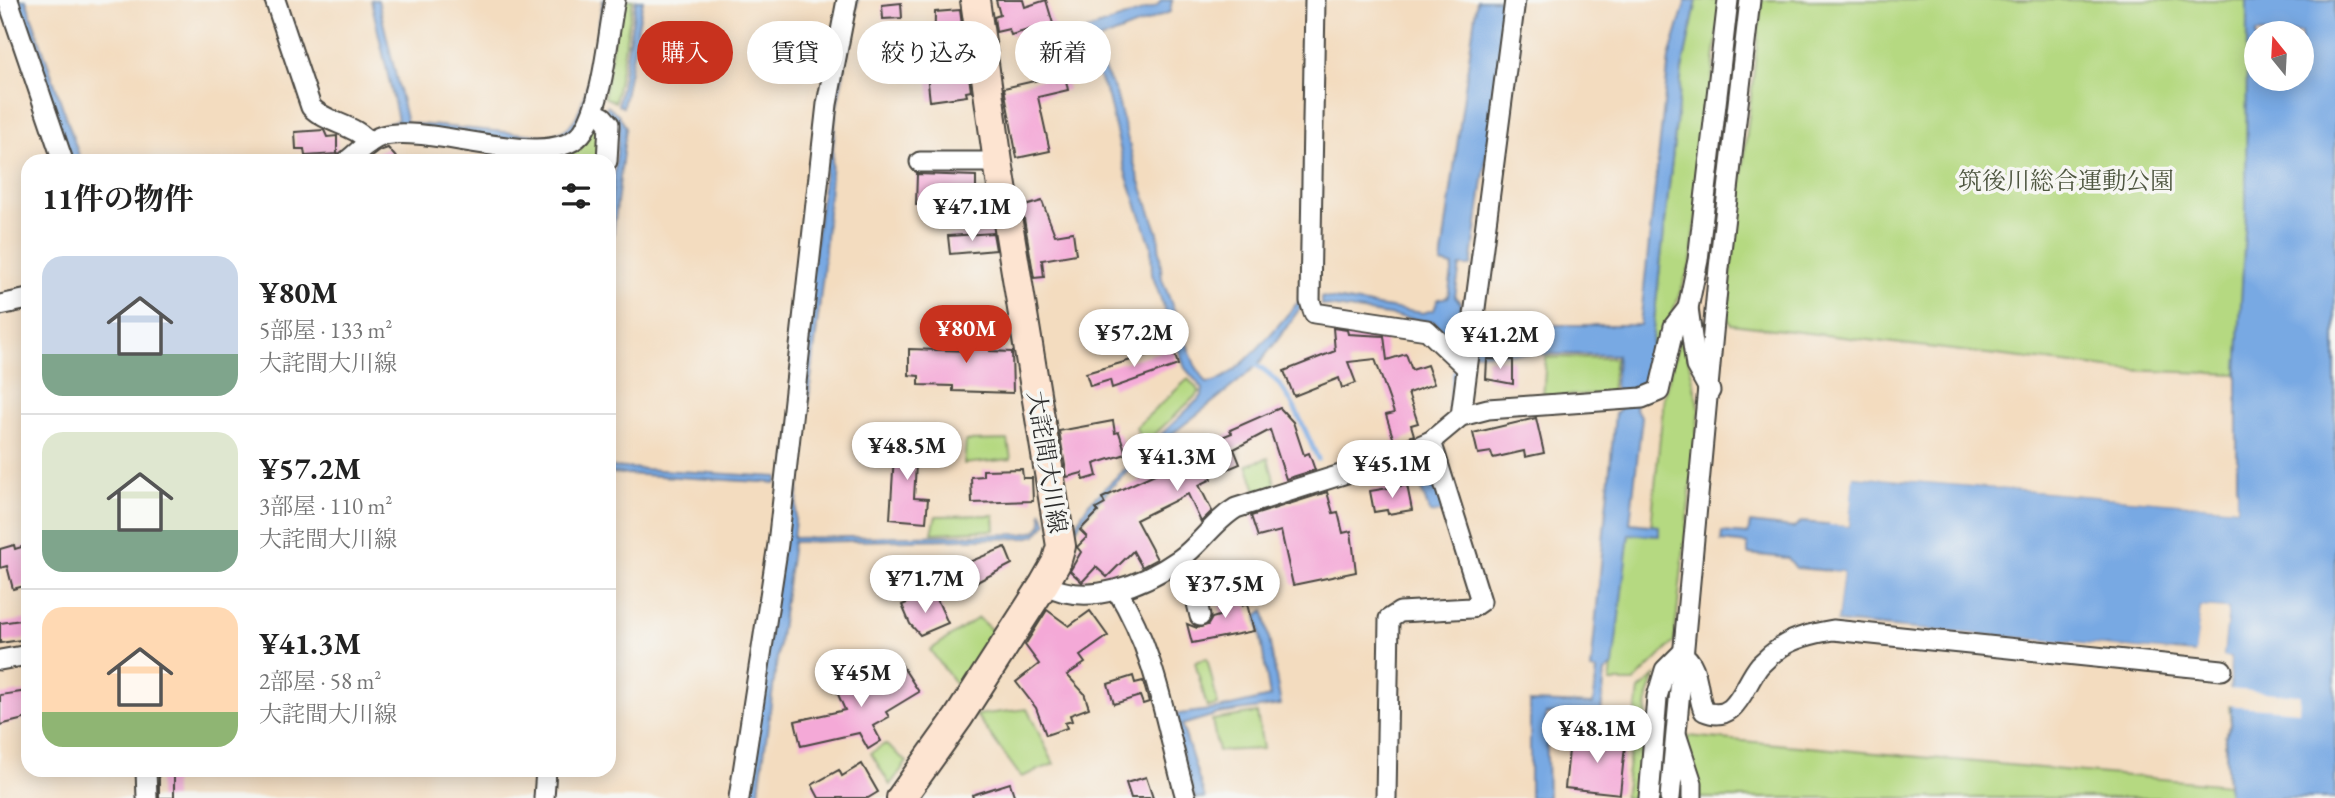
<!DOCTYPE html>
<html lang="ja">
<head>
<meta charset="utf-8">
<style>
  body { margin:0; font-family:"EB Garamond","Noto Serif JP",serif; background:#f6f6f6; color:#222; height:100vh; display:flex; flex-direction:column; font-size:26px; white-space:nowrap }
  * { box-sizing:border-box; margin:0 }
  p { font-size:23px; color:#767676 }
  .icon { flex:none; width:38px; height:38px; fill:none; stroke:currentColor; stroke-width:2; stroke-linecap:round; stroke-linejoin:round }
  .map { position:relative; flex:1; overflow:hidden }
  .panel { position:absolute; left:21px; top:154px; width:595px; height:623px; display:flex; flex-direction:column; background:#fff; border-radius:21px; box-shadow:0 4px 18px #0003 }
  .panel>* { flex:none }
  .banner { position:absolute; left:637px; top:21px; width:665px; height:63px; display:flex; gap:14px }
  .needle { width:46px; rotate:342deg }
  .fabs { position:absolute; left:2244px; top:21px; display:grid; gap:14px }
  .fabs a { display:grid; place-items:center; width:70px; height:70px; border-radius:50%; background:#fff; box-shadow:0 4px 18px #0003; font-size:35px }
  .price { position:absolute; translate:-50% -60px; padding:0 16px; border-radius:24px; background:#fff; color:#222; font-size:23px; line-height:46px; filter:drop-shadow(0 2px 4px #0008) }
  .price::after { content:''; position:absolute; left:50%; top:42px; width:21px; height:16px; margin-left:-10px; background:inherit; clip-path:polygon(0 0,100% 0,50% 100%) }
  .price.active { background:#c8321e; color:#fff }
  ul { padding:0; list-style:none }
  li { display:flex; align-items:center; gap:21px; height:175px; padding:0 21px }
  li+li { border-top:2px solid #e0e0e0 }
  li span { display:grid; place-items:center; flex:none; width:196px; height:140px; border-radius:21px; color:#555 }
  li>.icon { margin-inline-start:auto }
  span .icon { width:84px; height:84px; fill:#fffc; stroke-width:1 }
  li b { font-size:30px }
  h2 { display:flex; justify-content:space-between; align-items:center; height:84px; padding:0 21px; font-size:30px }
  .tag { padding:0 24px; border-radius:32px; background:#fff; box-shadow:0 4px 18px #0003; font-size:24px; line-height:63px }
  .tag.active { background:#c8321e; color:#fff }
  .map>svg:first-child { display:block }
  .green { fill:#b5d981; stroke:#708256; stroke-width:2 }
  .water { fill:#78a9e3; stroke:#526a87; stroke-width:2; fill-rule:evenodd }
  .pier { fill:#f3dcbf }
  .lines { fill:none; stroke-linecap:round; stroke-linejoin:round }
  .stream { stroke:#78a9e3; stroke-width:5 }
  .building { fill:#f4a9d7 }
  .street-casing { stroke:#494641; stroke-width:23 }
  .secondary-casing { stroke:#494641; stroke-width:32 }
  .street { stroke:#fff; stroke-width:19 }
  .secondary { stroke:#fde4d1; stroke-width:28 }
  .labels { text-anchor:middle; stroke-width:7; stroke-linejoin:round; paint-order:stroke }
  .park-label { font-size:24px; fill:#4e5640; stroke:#f6f6f2 }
  .street-label { font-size:24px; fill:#2b2b2b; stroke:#f6f6f2 }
</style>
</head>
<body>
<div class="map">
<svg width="2335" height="798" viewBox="0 0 2335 798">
  <rect width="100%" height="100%" fill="#f6f6f2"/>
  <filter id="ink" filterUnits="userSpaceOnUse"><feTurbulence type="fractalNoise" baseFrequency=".0143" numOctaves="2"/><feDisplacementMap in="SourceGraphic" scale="14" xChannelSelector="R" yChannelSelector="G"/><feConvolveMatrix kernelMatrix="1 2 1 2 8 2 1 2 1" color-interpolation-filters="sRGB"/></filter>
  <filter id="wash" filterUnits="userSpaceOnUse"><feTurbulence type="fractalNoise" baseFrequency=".00686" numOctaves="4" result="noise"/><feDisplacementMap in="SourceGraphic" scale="28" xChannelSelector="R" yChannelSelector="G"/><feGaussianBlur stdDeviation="1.57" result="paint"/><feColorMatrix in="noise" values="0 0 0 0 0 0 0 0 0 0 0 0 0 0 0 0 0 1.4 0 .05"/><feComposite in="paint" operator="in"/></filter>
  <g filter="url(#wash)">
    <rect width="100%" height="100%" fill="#f3dcbf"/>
    <g class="green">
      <polygon points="620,0 633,0 615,102 604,97"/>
      <polygon points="1697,0 1721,0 1691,263 1667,327 1656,380 1647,384 1682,70"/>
      <polygon points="1762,0 2263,0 2256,33 2256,79 2237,374 2124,370 1731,324 1726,316"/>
      <polygon points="595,122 602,133 600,161 535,161 536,158"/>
      <polygon points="1682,329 1699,409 1674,642 1634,682 1610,682 1629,533 1658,536 1659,527 1651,526 1664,397"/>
      <polygon points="1546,357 1615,358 1611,393 1543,397"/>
      <polygon points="1188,379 1200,392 1142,446 1136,427"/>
      <polygon points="1008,440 1011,459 964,464 966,441"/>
      <polygon points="1268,458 1276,487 1257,493 1247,465"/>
      <polygon points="994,515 995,530 932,533 936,516"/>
      <polygon points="978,618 994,632 958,687 930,650"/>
      <polygon points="1207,658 1218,705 1207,707 1195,662"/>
      <polygon points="1655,676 1648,696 1639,798 1624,798 1639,690"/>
      <polygon points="2229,705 2241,706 2245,798 1678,798 1688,736 2228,785 2225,737 2231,724"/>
      <polygon points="1027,709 1054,764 1021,777 976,715"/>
      <polygon points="1257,713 1263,749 1218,751 1212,720"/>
      <polygon points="885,744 907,762 890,785 871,753"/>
    </g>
    <g class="water">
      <polygon points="16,0 26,0 81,161 72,161"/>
      <path d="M371,0H378L407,123L548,136C558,133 566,131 572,123C589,101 597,30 603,0H609C602,35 598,94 579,124C572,135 557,138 545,142L376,128L398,120Z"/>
      <polygon points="636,0 643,0 623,107 618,105"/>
      <polygon points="854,0 858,0 836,111 823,274 793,538 1023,534 1036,531 1042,524 1041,511 1047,523 1036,535 1025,538 793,542 758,798 745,798 833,107"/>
      <path d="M1161,0H1172L1170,12L1094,42L1092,46L1116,93L1136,171L1158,233L1162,279L1195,365L1207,383C1235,383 1281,321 1300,300L1301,307C1286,327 1272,350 1255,367C1195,421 1123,462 1076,529L1074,527L1089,503L1202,396L1203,389L1185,368L1152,274L1151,245L1126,174L1108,97L1095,69L1073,38L1076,34L1157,6Z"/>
      <polygon points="1477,0 1508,0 1471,266 1460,266 1455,297 1461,303 1460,324 1463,329 1478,325 1640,325 1669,58 1686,0 1697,0 1682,70 1647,384 1637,389 1635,409 1642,417 1630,523 1659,526 1659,536 1629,534 1613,666 1605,672 1601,714 1546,714 1548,798 1530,798 1530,702 1593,704 1597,671 1591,670 1615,414 1621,408 1620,393 1615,387 1617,355 1474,353 1474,347 1455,346 1435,322 1321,305 1321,297 1422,313 1434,310 1438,299 1448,297 1453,266 1441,263"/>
      <path d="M2247,0H2335V798H2229L2225,737L2231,724L2230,658L2223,657L2228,609L2201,607L2196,654L1837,622L1843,572L1796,568L1788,558L1748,554V544L1721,541L1722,532L1748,534L1750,523L1793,528L1801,522L1849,526L1852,476L2237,508V374L2246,212ZM2256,33H2301V79H2256Z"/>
      <polygon points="607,106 618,114 626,127 609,271 609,221 620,126 605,111"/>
      <polygon points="1421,457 1430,459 1446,506 1441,512 1430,513 1420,486 1407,479 1361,478 1405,474"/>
      <polygon points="609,467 778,477 777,483 609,473"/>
      <polygon points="1264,610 1281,705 1218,714 1182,725 1205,798 1195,798 1171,715 1218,709 1270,697 1257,615"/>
    </g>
    <g class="pier">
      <polygon points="1852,472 2234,504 2233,487 2237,488 2237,508 1853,476 1849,526 1829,525 1830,521 1846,523 1849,475"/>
      <polygon points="1830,571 1843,572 1837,622 2195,654 2201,607 2228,609 2223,656 2230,658 2229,689 2300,695 2299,711 2225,705 2227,661 2219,657 2224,612 2204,611 2199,655 2196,658 1833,621 1839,575 1829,574"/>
    </g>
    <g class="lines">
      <g class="stream">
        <path d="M1256,365C1288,381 1303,427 1318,459"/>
        <polyline points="1450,407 1455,372"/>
      </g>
    </g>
    <g id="blocks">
      <g class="building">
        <polygon points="996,0 1023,0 1025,7 1046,0 1054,27 1037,33 1035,28 1011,35 1009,29 996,32 994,17 1000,15"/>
        <polygon points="901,3 902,18 883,19 882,5"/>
        <polygon points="960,10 971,91 966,92 967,96 930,101 927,74 934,73 935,12"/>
        <polygon points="1063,66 1068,90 1038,97 1050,151 1017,158 1004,88 1043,79 1041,71"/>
        <polygon points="324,130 327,137 337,136 337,154 305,156 304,149 296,149 295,132"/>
        <polygon points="388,148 399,161 366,161 379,151"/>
        <polygon points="917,174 976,176 976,202 945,202 945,206 916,205"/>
        <polygon points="1042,201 1055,235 1073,232 1076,254 1042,260 1044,277 1034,278 1022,207"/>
        <polygon points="993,233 996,250 950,254 948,236"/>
        <polygon points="970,321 991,322 990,351 1012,352 1013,393 953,391 953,386 919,385 919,376 909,375 909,349 970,351"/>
        <polygon points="1333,328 1347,330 1348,334 1384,336 1387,360 1406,354 1412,370 1427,365 1434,384 1408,393 1418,423 1411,425 1414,435 1395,444 1386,415 1394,413 1375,359 1348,362 1356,383 1342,388 1339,378 1294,396 1284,371 1335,351"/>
        <polygon points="1173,348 1178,365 1112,388 1110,380 1090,386 1086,373"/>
        <polygon points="1487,359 1513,360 1513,384 1486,379"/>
        <polygon points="1280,408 1293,422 1304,455 1309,453 1315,470 1286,479 1270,430 1234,449 1240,464 1211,476 1212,479 1199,485 1212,511 1201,522 1188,494 1136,520 1157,559 1142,567 1133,551 1107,577 1096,567 1082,582 1070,571 1081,552 1077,547 1087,537 1080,530 1098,512 1096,509 1105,504 1102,498 1157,473 1155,469 1172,460 1171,457 1232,433 1230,430"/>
        <polygon points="1536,418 1544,453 1525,457 1524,451 1493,458 1491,452 1478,454 1473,433"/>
        <polygon points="1113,421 1115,433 1119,432 1126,454 1094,464 1097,476 1084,480 1082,473 1067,477 1059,431"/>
        <polygon points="902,436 919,437 918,446 922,446 921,464 916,464 914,498 928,499 926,522 890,519 895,440 901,441"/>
        <polygon points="1022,469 1023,478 1032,478 1033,501 972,503 971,477 983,476 983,470"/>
        <polygon points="1407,485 1412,510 1388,514 1387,510 1374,512 1370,491"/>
        <polygon points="1327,492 1333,513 1338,512 1343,533 1351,531 1356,572 1293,585 1281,531 1258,537 1251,516"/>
        <polygon points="14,545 15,549 28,545 28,585 13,589 7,566 0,568 0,549"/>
        <polygon points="1005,547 1012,564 977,582 969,562"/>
        <polygon points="1237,589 1242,606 1247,604 1254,631 1192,643 1187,624 1197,628 1208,625 1212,618 1222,615 1216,595"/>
        <polygon points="921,597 923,602 936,597 948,623 920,635 910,624 902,605"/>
        <polygon points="1047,610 1069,626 1090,611 1108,636 1080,656 1085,663 1067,675 1084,693 1089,708 1070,715 1072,721 1065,723 1067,728 1046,735 1036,708 1016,682 1039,664 1025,645"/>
        <polygon points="28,619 28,639 0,643 0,623"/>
        <polygon points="899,661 919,692 886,712 889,717 873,726 881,741 868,749 859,733 801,746 795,721 845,710 836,690 850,683 853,689"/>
        <polygon points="1133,676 1135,683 1143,681 1149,702 1143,704 1140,696 1114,704 1108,684"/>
        <polygon points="28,691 28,718 0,725 0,695"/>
        <polygon points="1605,734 1626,736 1620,794 1565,788 1570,741 1603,744"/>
        <polygon points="862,764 878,792 868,798 819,798 812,785 839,770 842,776"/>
        <rect x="159" y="770" width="15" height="28"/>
        <polygon points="1146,777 1153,798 1131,798 1126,783"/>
        <polygon points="1010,783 1015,798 973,798 972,795"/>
      </g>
    </g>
  </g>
  <g filter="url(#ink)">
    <use href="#blocks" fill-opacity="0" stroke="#494641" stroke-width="2"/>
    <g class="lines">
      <defs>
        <g id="street">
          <polyline points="8,0 63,161"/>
          <path d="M275,0L311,107C327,124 356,124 369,143"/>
          <polyline points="1315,0 1310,301 1314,313 1427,330 1465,366"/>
          <polyline points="593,112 603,117 609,124 607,161"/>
          <path d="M347,161C358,152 369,140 382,136C430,122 555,176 584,130C604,97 607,39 615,0"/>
          <polyline points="920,162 998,162"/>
          <polyline points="0,305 28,299"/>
          <polyline points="1688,308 1698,260 1728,0"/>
          <polyline points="1461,416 1515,0"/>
          <polyline points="1182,558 1193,586 1200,616"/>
          <path d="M1044,584C1087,608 1143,585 1180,559C1201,544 1214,521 1236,508L1391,459L1431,441L1461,416L1488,409L1642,398L1659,391L1674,326L1688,308L1696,366L1710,391"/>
          <path d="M1117,590C1158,657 1165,724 1186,798"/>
          <polyline points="0,660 28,655"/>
          <polyline points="1677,737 1692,783 1692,798"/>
          <polyline points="146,770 147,798"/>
          <polyline points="544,798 546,770"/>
          <polyline points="739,798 778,544 827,104 847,0"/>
          <polyline points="1386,798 1389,619 1400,612 1471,608 1481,601 1431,441"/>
          <path d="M1649,798L1657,697L1665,670L1681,654C1700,663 1696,694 1704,711C1737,725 1743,685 1760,665C1766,659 1774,652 1781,647C1796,637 1815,633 1833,630L2222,670"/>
          <polyline points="1670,798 1719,268 1750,0"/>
        </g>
        <polyline id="secondary" points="901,798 958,718 1044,584 1056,563 1061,546 998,162 975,0"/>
      </defs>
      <use href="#street" class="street-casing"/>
      <use href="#secondary" class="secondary-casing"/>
      <use href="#street" class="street"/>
      <use href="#secondary" class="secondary"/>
    </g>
  </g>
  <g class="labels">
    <g class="park-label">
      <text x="2066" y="189">筑後川総合運動公園</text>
    </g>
    <g class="street-label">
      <text transform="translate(1047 462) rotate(81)" y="8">大詫間大川線</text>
    </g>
  </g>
</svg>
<div class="fabs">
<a><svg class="needle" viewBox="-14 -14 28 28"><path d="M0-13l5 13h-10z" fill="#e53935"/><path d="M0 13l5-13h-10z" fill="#767676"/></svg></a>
</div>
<b class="price" style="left:972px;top:243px">¥47.1M</b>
<b class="price active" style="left:966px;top:365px">¥80M</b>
<b class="price" style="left:1134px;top:369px">¥57.2M</b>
<b class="price" style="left:1500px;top:371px">¥41.2M</b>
<b class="price" style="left:907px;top:482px">¥48.5M</b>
<b class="price" style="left:1177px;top:493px">¥41.3M</b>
<b class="price" style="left:1392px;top:500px">¥45.1M</b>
<b class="price" style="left:925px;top:615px">¥71.7M</b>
<b class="price" style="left:1225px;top:620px">¥37.5M</b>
<b class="price" style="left:861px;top:709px">¥45M</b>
<b class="price" style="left:1597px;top:765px">¥48.1M</b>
<div class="banner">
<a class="tag active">購入</a>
<a class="tag">賃貸</a>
<a class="tag">絞り込み</a>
<a class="tag">新着</a>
</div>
<section class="panel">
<h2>11件の物件<svg class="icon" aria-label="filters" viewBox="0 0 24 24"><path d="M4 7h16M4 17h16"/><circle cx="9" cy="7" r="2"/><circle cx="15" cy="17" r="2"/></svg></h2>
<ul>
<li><span style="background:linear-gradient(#c9d6e8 70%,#7fa58c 0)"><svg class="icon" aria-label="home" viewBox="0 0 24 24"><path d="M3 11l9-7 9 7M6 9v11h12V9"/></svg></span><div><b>¥80M</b><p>5部屋 · 133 m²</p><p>大詫間大川線</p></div></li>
<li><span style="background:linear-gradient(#dfe7d0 70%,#7fa58c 0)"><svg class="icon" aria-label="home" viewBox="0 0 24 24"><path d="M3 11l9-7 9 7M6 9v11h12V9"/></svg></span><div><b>¥57.2M</b><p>3部屋 · 110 m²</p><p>大詫間大川線</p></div></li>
<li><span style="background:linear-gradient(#ffd9b3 75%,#8fb573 0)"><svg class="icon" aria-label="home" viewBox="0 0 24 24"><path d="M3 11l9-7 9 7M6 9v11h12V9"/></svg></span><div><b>¥41.3M</b><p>2部屋 · 58 m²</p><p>大詫間大川線</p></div></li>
</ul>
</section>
</div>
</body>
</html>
